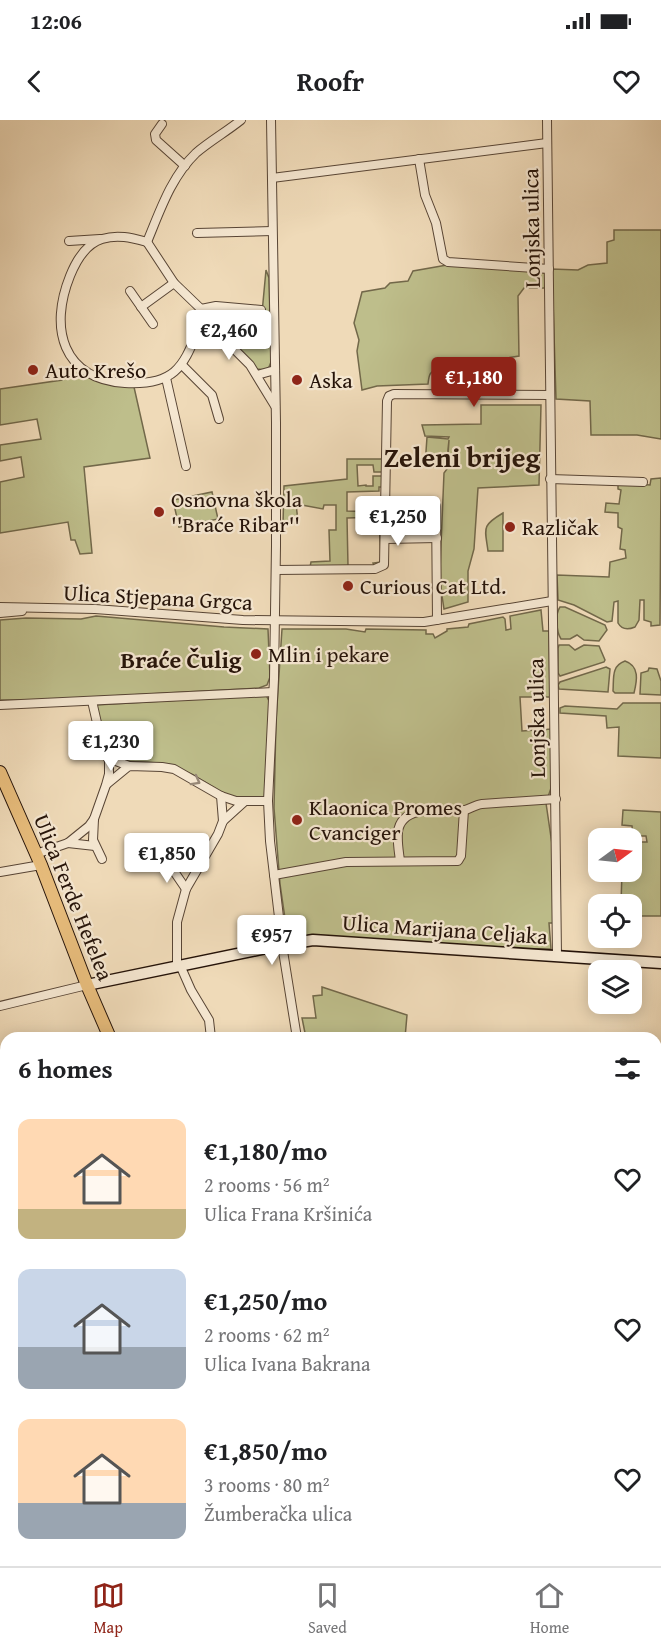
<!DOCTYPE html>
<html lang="en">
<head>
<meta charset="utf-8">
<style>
  body { margin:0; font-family:"Gentium Book Plus",serif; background:#f2f2f2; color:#202124; height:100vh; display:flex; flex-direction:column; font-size:22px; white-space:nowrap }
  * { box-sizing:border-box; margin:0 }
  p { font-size:20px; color:#757577 }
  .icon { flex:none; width:33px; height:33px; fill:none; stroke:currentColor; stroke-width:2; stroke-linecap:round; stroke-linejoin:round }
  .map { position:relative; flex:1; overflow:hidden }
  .details { position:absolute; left:0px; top:912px; width:662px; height:534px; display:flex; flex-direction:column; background:#fff; border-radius:18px 18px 0 0; box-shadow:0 3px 15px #0003 }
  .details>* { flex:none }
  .needle { width:39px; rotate:75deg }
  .tools { position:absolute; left:588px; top:708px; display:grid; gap:12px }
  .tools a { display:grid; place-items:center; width:54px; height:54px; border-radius:12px; background:#fff; box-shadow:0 3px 15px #0003; font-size:30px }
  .price { position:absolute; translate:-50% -51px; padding:0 14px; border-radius:6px; background:#fff; color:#222; font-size:20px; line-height:39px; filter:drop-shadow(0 2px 3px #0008) }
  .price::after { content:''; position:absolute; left:50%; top:36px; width:18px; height:14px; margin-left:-9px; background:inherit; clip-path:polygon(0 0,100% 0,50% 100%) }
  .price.selected { background:#8f2418; color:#fff }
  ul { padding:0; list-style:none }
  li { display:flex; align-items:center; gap:18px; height:150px; padding:0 18px }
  li span { display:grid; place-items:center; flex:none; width:168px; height:120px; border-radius:12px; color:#555 }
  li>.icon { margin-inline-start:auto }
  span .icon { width:72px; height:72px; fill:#fffc; stroke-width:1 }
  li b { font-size:26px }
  h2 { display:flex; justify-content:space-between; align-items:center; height:72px; padding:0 18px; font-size:26px }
  .status { display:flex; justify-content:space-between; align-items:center; height:42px; padding:0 30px; background:#fff; direction:ltr }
  .status svg { height:16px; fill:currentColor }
  header { display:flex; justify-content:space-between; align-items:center; height:78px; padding:0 18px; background:#fff; font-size:27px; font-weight:700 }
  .dock { display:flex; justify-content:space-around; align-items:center; height:84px; border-top:2px solid #e0e0e0; background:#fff; font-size:16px; color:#757577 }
  .dock a { display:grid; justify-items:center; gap:3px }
  .dock .selected { color:#8f2418 }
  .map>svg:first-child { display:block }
  .green { fill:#bebe8b; stroke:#72684a; stroke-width:1.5 }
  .water { fill:#9abab1; stroke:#6b776e; stroke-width:1.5 }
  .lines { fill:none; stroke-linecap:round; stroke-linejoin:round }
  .street-casing { stroke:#584535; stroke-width:10 }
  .secondary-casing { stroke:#251309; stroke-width:13 }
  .primary-casing { stroke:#251309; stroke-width:14 }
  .street { stroke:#f5e7d1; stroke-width:8 }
  .secondary { stroke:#f5e7d1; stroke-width:10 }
  .primary { stroke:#e8bd7c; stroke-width:12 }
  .oneway { stroke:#978877 }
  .poi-dot { fill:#8f2418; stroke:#f5e7d1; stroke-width:2 }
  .labels { text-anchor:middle; stroke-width:4.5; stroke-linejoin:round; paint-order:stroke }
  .street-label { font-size:22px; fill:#251309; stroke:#f5e7d1 }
  .poi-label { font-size:22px; fill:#251309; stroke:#f5e7d1; text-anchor:start }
  .neighbourhood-label { font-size:24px; font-weight:bold; fill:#251309; stroke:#f5e7d1 }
  .district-label { font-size:28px; font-weight:bold; fill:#251309; stroke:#f5e7d1 }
</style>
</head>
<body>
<div class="status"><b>12:06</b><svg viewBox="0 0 49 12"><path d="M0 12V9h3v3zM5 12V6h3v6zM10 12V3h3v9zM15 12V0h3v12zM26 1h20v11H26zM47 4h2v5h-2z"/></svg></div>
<header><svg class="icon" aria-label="back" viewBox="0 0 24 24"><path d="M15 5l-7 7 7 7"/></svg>Roofr<svg class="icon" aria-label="heart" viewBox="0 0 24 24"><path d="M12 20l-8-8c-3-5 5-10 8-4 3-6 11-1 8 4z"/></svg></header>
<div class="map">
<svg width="661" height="1446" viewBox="0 0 661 1446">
  <rect width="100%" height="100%" fill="#efdab8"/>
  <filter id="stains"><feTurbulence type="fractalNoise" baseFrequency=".00333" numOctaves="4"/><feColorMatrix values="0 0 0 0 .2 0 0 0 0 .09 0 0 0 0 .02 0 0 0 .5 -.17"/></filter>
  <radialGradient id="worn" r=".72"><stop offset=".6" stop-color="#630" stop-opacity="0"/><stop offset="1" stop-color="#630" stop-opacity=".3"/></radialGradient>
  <g class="green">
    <polygon points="614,110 661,110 661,319 637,315 591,315 590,281 556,279 552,149 578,150 588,145 607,143 607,122 614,120"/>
    <path d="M447,145L542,152L545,154V168H524L518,176L519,236L437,249C429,252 429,256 428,264L377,266L362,270L357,231L359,220L354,203L362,172L385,168L390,163L408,161L413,151Z"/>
    <polygon points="266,150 269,158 271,242 269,247 266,250 257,249 211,202 207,194 209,190 215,187 262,193"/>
    <path d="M76,248C94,261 112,266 134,267L150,338L84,347L92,433L80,434L75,420H71L68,402L0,413V362L24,357L21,337L0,341V325L41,319L37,299L0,305V269L62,260L61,251Z"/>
    <polygon points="481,285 541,285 539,365 478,368 474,429 468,451 468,482 444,489 442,476 439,474 444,353 447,349 449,320 446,348 425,346 427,317 448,319 449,317 425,316 422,305 481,304"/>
    <polygon points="347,339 384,339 384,352 374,352 373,345 357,345 358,366 366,365 366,366 373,366 373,356 384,356 384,367 379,367 379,371 347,372 347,391 384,392 384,442 374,445 373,443 381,442 379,397 347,398 348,446 310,447 311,442 330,441 329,410 336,410 336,385 324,385 323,389 296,384 298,401 293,404 283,404 284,366 347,359"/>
    <path d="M661,358L660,505L651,506V502L644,500V480H640L639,500L635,507C628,510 622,510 618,503V481L614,482L612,501L607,502L574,485L558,480L557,455L609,457L610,442L626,438L625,430L620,429L622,409L618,407V393L605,392L606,383L619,384L621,370L618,369V363L650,365L651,359Z"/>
    <polygon points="212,372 218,399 179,407 173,380"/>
    <path d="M503,393V431H488C485,408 481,406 503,393Z"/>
    <path d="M560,487H565L605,505L607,510L599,521L584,520L577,515L570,519H561C556,511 555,494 560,487Z"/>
    <polygon points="541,490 543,511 549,511 550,577 520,577 522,611 552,609 552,665 546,683 553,731 554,803 549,803 551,829 506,829 306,817 288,819 280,764 274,688 276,601 282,509 346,509 365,512 366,509 426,510 426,514 433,514 435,518 447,511 447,509 468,507 469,504 503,497 505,499 506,510 511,509 510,496"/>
    <polygon points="96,496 224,507 268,509 270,557 267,565 259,568 36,580 0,580 0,500 26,498 81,499"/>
    <polygon points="559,525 569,525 575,530 584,525 599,526 605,540 604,542 560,556 558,553 558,528"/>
    <path d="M625,541C640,546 637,561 634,573H615L613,571C614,558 611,546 625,541Z"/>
    <polygon points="606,547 610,549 608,572 559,569 558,565 560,562"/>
    <polygon points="649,548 657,549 661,561 661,575 640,574 641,553 648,551"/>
    <path d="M266,575L270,583L266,676L264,678C255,678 245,679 236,678C223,675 213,667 203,661C190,652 172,645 156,643C139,640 120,646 109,630C100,618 99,600 96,585Z"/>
    <polygon points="623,583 661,583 661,638 618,636 619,607 607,608 606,596 560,593 560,588 565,586 617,589"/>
    <polygon points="623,690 661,692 661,796 632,796 632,784 621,784 622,752 632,752 632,725 636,722 647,722 646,716 633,716 632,706 622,705"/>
    <polygon points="322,867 407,895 405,918 306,918 302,898 316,898 313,876 322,875"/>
    <polygon points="661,1265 661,1446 584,1446 583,1440 656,1440 656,1273"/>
    <polygon points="0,1346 6,1354 6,1440 43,1440 32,1446 0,1446"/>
    <polygon points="273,1440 371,1440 367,1443 369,1446 276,1446"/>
  </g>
  <polygon class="water" points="107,1440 194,1440 200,1446 100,1446"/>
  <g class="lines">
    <defs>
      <g id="street">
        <polyline points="271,0 276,302 276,426 274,559 268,681 270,721 283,831 297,918"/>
        <polyline points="547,0 557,836"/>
        <polyline points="162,4 155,14 156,20 185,46"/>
        <polyline points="419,39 425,75 436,103 443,139 448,142 549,149"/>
        <polyline points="272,58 547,23"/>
        <polyline points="197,113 272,111"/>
        <polyline points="69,121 100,119"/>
        <path d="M147,122C132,118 118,114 102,119C86,124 76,141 70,156C49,208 62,259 125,263C182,266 184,241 204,197"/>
        <polyline points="147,122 174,163 201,189 208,203 250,245 275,286"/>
        <path d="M147,122C160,91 171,57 196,33C210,21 226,12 241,0"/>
        <polyline points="130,171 153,204"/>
        <polyline points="141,187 174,163"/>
        <polyline points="201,189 216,186 261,190"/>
        <polyline points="182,245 212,275 219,299"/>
        <polyline points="257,255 275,250"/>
        <polyline points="166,258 186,346"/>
        <polyline points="550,359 643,362"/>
        <polyline points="436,386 437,500"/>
        <polyline points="386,419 437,418"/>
        <polyline points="276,450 375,449 384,445 387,281 389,276 394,274 550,275"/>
        <polyline points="0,487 95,489 243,500 424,502 552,481"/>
        <polyline points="0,493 22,491"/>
        <polyline points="0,585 273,572"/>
        <polyline points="108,634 116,641 129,646"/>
        <polyline points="107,664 129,646 162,647 174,649 221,676 236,681 268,681"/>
        <polyline points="221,676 223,701"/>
        <polyline points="94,699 93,720 102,739"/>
        <polyline points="68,723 95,726"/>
        <polyline points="36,734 68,723 89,706 94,699 106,665 109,654 109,641 100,616 92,581"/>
        <polyline points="158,738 169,744 203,740"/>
        <path d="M400,741C399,732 397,722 398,712C401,684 441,691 460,691C467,691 474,685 482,684L556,679"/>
        <polyline points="169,744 186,769"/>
        <polyline points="0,752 41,745"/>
        <polyline points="274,755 346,742 458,741 461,736 464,690"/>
        <polyline points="180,845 191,870 209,900 211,918"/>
        <polyline points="177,846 177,802 186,769 218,714 223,701 244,682"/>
        <polyline points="0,886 87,865"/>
        <polyline points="0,994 6,1030"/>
        <polyline points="0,1118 6,1117"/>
        <polyline points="543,1440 544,1446"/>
      </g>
      <polyline id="secondary" points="87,865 276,826 313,820 661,843"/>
      <g id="primary">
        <polyline points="0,652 41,745 87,865 110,918"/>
        <polyline points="52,1446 61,1440"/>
      </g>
    </defs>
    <use href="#street" class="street-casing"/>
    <use href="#secondary" class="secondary-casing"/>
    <use href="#primary" class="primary-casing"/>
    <use href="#street" class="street"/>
    <use href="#secondary" class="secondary"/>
    <use href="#primary" class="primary"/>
  </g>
  <defs><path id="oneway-chevron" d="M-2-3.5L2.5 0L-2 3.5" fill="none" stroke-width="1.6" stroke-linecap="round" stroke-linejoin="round" transform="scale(1.5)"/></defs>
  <use class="oneway" href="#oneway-chevron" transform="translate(196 661) rotate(29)"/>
  <g class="poi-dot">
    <circle cx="33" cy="250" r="6"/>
    <circle cx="297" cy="260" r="6"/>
    <circle cx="159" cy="392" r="6"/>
    <circle cx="510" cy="407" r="6"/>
    <circle cx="348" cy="466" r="6"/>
    <circle cx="256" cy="534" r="6"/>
    <circle cx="297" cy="700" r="6"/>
  </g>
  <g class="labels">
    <g class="street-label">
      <text transform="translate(531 108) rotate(-91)" y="8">Lonjska ulica</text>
      <text transform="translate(158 477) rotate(3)" y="8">Ulica Stjepana Grgca</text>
      <text transform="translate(536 598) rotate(-91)" y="8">Lonjska ulica</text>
      <text transform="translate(74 777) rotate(68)" y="8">Ulica Ferde Hefelea</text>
      <text transform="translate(445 809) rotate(4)" y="8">Ulica Marijana Celjaka</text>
    </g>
    <g class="poi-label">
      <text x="45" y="258">Auto Krešo</text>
      <text x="309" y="268">Aska</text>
      <text x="171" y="387">Osnovna škola<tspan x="171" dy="25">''Braće Ribar''</tspan></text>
      <text x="522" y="415">Različak</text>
      <text x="360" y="474">Curious Cat Ltd.</text>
      <text x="268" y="542">Mlin i pekare</text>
      <text x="309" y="695">Klaonica Promes<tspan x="309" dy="25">Cvanciger</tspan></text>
    </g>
    <g class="neighbourhood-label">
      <text x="181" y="548">Braće Čulig</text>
    </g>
    <g class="district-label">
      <text x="462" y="347">Zeleni brijeg</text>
    </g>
  </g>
  <rect width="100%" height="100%" filter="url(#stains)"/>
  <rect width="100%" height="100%" fill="url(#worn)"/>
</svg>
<div class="tools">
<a><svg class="needle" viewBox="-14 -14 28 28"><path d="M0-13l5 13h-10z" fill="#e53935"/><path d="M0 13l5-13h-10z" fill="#757577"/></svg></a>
<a><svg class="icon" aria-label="locate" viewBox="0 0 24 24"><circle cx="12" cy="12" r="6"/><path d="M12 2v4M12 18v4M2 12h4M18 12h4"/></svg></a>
<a><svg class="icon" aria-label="layers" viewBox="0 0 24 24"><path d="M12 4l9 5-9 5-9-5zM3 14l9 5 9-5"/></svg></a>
</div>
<b class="price" style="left:229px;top:241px">€2,460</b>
<b class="price selected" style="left:474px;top:288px">€1,180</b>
<b class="price" style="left:398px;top:427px">€1,250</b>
<b class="price" style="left:111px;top:652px">€1,230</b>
<b class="price" style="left:167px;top:764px">€1,850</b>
<b class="price" style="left:272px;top:846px">€957</b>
<section class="details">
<h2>6 homes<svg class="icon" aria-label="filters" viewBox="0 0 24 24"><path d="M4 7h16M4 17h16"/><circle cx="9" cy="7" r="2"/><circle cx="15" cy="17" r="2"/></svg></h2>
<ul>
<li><span style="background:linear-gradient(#ffd9b3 75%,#c2b280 0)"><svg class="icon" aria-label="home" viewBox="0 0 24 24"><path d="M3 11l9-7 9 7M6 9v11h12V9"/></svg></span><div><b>€1,180/mo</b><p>2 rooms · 56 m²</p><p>Ulica Frana Kršinića</p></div><svg class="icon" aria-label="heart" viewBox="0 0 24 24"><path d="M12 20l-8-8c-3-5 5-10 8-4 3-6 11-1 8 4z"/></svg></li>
<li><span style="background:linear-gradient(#c9d6e8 65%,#9aa5b1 0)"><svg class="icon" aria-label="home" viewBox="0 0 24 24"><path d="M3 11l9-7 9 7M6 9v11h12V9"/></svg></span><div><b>€1,250/mo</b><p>2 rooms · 62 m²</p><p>Ulica Ivana Bakrana</p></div><svg class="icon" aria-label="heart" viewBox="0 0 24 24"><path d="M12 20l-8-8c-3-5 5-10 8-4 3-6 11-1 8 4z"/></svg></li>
<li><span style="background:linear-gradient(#ffd9b3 70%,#9aa5b1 0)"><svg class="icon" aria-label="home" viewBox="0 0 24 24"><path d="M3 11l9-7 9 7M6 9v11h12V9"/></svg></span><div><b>€1,850/mo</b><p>3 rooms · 80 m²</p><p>Žumberačka ulica</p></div><svg class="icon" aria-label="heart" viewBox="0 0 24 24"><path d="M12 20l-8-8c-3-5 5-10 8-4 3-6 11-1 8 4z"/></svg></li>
</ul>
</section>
</div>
<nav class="dock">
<a class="selected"><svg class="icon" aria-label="map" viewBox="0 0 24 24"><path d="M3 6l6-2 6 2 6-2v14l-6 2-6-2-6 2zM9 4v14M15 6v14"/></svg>Map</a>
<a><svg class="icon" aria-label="saved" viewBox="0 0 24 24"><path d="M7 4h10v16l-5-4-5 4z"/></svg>Saved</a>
<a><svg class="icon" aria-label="home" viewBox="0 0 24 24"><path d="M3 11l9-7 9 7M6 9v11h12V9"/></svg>Home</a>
</nav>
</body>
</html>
